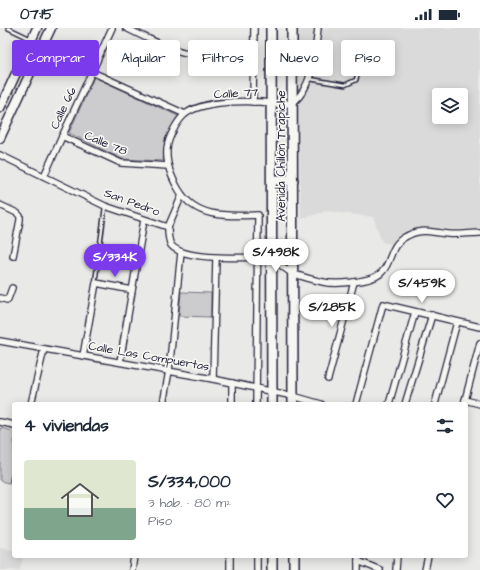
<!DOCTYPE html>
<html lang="es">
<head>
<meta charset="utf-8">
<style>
  body { margin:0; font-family:"Architects Daughter",sans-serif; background:#f2f2f3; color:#1f2937; height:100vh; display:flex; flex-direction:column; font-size:15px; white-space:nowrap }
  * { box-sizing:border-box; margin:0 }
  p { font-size:13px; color:#747a83 }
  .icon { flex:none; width:22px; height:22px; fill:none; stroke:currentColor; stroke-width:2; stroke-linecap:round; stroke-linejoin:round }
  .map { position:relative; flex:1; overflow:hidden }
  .drawer { position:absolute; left:12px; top:374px; width:456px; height:156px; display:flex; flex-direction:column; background:#fff; border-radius:4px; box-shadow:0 2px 10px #0003 }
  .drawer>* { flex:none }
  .hud { position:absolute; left:12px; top:12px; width:456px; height:36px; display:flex; gap:8px }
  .buttons { position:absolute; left:432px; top:60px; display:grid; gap:8px }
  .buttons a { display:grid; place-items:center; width:36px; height:36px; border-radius:4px; background:#fff; box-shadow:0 2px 10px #0003; font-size:20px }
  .price { position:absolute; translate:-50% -34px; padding:0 9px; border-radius:14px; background:#fff; color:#222; font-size:13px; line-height:26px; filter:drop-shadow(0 1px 2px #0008) }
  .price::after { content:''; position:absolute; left:50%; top:24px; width:12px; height:9px; margin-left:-6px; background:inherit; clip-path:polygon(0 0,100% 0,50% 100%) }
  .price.on { background:#7c3aed; color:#fff }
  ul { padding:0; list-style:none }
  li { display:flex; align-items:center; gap:12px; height:100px; padding:0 12px }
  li+li { border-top:1px solid #e0e1e3 }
  li span { display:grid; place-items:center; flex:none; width:112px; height:80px; border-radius:4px; color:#555 }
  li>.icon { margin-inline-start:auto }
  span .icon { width:48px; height:48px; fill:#fffc; stroke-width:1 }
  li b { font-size:17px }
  h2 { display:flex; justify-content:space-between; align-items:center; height:48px; padding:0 12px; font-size:17px }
  .pill { padding:0 14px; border-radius:4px; background:#fff; box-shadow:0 2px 10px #0003; font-size:14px; line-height:36px }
  .pill.on { background:#7c3aed; color:#fff }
  .status { display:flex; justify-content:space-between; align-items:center; height:28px; padding:0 20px; background:#fff; direction:ltr }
  .status svg { height:11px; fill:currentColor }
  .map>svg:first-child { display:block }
  .built { fill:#dadada; fill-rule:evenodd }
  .green { fill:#ccccce; stroke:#777784 }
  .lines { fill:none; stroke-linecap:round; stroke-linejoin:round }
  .lane-casing { stroke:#22223b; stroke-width:5.5 }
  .street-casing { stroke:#22223b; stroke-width:8 }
  .secondary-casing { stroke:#22223b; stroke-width:11 }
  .primary-casing { stroke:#22223b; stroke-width:12 }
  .lane { stroke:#f6f6f2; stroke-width:2.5 }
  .street { stroke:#f6f6f2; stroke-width:5.5 }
  .secondary { stroke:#f6f6f2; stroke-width:8 }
  .primary { stroke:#f6f6f2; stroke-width:9 }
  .labels { text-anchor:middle; stroke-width:3.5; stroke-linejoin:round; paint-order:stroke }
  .street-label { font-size:12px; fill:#22223b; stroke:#f6f6f2 }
</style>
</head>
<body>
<div class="status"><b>07:15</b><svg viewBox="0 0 49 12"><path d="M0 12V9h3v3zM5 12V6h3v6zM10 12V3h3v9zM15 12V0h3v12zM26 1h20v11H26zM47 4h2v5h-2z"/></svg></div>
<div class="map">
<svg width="480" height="542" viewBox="0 0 480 542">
  <rect width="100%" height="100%" fill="#e9e9e7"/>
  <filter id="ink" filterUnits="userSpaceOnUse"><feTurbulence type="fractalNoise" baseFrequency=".025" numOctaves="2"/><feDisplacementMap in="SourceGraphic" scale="8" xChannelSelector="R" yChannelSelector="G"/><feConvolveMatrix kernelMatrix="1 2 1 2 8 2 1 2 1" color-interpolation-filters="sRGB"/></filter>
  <g filter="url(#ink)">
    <g class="built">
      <path d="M296,0H480V201H411L392,216L382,214L373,189L326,183L301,191ZM439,67H461V89H439Z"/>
      <polygon points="0,520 14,522 14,528 23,528 20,542 0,542"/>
    </g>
    <g class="green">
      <polygon points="94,49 178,88 165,111 163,133 122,131 69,105"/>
      <polygon points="181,264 211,265 211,289 179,288"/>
      <polygon points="0,400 14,403 14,431 9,455 0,453"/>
    </g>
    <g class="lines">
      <defs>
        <g id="lane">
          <polyline points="8,0 31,11"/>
          <polyline points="310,51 345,57 356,52 360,36"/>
          <polyline points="95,255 105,179"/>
        </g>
        <g id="street">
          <path d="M126,0C145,9 163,19 183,24C206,29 231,27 254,27"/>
          <polyline points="92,44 185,86"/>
          <polyline points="253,74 254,0"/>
          <polyline points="62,108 121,135 168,138"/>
          <path d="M0,127L105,178L168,199C168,205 168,212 171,217C184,234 251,229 272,229C278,235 285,242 294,246C303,249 314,252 323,254C336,257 374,254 382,244C392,234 389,218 405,209C421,199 432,205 449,206C459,207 470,205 480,205"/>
          <polyline points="44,148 112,0"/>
          <polyline points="0,177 17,185 20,188 20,192 13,228"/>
          <polyline points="168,199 182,167"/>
          <polyline points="0,270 7,272 8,271 12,260"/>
          <polyline points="0,313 213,351 293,368 321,376"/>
          <polyline points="83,328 96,255 132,262"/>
          <polyline points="120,334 144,192"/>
          <polyline points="213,351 216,230"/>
          <polyline points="328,351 354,254"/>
          <polyline points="465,372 480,376"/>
          <polyline points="31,376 44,321"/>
          <polyline points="163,376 169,343 181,224"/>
          <polyline points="232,376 232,355"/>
          <path d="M256,376L258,187C228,188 196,191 179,162C169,146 162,125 171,107C174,100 179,92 184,87C201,73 241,73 261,74C271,75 285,78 294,74C314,56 315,24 318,0"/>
          <polyline points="356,376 383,276 480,299"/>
          <polyline points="389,376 415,284"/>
          <polyline points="405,376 432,287"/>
          <polyline points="435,376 457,294"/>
          <polyline points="464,376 480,315"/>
          <polyline points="0,394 14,397"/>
          <polyline points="14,453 14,451"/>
          <polyline points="257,528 257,542"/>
          <polyline points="358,533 380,542"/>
          <polyline points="132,542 134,528"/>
          <polyline points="230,542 230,528"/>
          <polyline points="358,542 358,528"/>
          <polyline points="396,542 397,528"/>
          <polyline points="425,542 428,528"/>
        </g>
        <g id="secondary">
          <polyline points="0,80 37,0"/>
          <polyline points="0,110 51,0"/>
        </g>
        <g id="primary">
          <polyline points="271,0 272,376"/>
          <polyline points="292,0 293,376"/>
          <path d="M292,36C303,44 306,40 314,32"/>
          <polyline points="272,152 293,152"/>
          <polyline points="272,528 272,542"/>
          <polyline points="294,542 294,528"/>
        </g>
      </defs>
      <use href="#lane" class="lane-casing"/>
      <use href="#street" class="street-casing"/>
      <use href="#secondary" class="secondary-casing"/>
      <use href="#primary" class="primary-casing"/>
      <use href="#lane" class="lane"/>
      <use href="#street" class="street"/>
      <use href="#secondary" class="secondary"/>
      <use href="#primary" class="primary"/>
    </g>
  </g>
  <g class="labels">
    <g class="street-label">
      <text transform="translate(236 65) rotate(-3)" y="4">Calle 77</text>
      <text transform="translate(63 80) rotate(-65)" y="4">Calle 66</text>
      <text transform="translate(106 115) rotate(22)" y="4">Calle 78</text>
      <text transform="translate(281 128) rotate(-90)" y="4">Avenida Chillón Trapiche</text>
      <text transform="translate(132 174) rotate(20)" y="4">San Pedro</text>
      <text transform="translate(149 328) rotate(10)" y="4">Calle Las Compuertas</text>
    </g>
  </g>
</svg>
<div class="buttons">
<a><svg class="icon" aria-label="layers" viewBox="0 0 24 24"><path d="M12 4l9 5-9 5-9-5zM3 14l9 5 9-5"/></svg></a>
</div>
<b class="price" style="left:276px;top:245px">S/498K</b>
<b class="price on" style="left:115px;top:250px">S/334K</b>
<b class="price" style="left:422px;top:276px">S/459K</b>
<b class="price" style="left:332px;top:300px">S/285K</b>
<div class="hud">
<a class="pill on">Comprar</a>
<a class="pill">Alquilar</a>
<a class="pill">Filtros</a>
<a class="pill">Nuevo</a>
<a class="pill">Piso</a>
</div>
<section class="drawer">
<h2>4 viviendas<svg class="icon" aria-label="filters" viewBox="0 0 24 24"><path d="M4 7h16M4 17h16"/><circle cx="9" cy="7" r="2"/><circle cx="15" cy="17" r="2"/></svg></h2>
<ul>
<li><span style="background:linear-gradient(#dfe7d0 60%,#7fa58c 0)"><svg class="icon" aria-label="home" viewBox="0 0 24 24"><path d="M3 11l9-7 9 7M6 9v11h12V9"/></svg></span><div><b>S/334,000</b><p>3 hab. · 80 m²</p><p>Piso</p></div><svg class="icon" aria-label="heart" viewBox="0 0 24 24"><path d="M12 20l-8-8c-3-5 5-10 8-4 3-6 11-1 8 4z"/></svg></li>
</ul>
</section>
</div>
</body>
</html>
